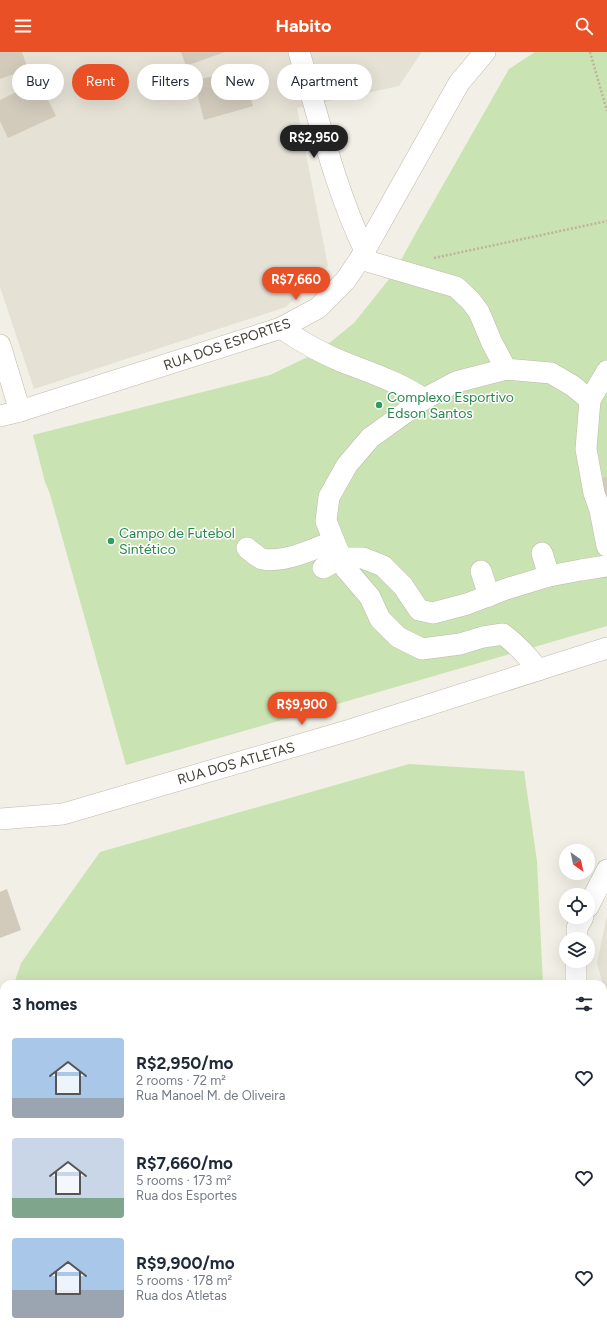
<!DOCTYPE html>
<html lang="en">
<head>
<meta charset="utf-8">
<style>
  body { margin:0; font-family:Figtree,sans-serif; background:#f6f6f7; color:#1f2937; height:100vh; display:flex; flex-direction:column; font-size:15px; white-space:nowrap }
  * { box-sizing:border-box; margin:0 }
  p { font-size:13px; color:#747a83 }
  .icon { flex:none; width:22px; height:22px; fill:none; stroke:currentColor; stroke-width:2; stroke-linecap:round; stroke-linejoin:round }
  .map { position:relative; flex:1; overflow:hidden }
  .panel { position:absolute; left:0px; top:928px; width:607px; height:356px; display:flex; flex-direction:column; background:#fff; border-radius:12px 12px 0 0; box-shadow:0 4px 16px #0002 }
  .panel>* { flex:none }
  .guide { position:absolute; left:12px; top:12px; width:400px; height:36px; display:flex; gap:8px }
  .needle { width:26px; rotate:147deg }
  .fabs { position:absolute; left:559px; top:792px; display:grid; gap:8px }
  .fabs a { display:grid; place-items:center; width:36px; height:36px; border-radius:50%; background:#fff; box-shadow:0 4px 16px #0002; font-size:20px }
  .price { position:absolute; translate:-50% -34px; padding:0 9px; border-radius:14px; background:#ea5025; color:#fff; font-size:13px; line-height:26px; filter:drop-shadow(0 1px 2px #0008) }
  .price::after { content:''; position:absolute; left:50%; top:24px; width:12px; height:9px; margin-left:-6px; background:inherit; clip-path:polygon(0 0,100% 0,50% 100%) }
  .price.on { background:#222; color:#fff }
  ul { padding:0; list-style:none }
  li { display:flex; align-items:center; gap:12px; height:100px; padding:0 12px }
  li span { display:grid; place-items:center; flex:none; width:112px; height:80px; border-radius:4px; color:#555 }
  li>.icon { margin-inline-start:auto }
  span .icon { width:48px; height:48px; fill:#fffc; stroke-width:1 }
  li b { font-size:17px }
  h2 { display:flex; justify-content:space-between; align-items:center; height:48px; padding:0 12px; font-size:17px }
  .pill { padding:0 14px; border-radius:18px; background:#fff; box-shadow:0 4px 16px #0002; font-size:14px; line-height:36px }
  .pill.on { background:#ea5025; color:#fff }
  header { display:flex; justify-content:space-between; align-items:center; height:52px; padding:0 12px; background:#ea5025; color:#fff; font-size:18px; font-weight:700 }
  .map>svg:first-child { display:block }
  .residential { fill:#e5e1d5 }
  .green { fill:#cae3b2 }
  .water { fill:#a6caea }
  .building { fill:#d2cbbc }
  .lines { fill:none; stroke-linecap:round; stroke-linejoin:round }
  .minor-casing { stroke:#bfbaac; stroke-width:22 }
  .path { stroke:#bdb49c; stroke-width:2.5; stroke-dasharray:2 2; stroke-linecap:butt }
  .minor { stroke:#fff; stroke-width:21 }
  .leisure-dot { fill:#2e9e5b; stroke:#fff; stroke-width:1.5 }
  .labels { text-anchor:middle; stroke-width:3; stroke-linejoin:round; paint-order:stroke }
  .street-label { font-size:14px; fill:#443f36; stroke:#fff }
  .leisure-label { font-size:14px; fill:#27864d; stroke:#fff; text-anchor:start }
</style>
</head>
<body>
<header><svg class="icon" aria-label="menu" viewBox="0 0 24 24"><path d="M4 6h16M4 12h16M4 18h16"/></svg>Habito<svg class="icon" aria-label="search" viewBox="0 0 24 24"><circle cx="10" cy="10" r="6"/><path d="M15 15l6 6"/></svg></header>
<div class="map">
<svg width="607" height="1284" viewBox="0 0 607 1284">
  <rect width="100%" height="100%" fill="#f2efe6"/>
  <g class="residential">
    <polygon points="0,0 422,0 399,34 297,56 328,214 286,255 34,337 0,235"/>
    <polygon points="607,863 607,949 597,911"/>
  </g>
  <g class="green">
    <polygon points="535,0 607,0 607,574 126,713 50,442 45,430 33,383 270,323 318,300 354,271 394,221 418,177 509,17"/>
    <polygon points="409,712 524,719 537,809 543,932 14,932 21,911 100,800"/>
    <path d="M4,958V1017C0,998 0,977 4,958Z"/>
    <polygon points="289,1280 601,1280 602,1284 290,1284"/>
  </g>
  <polygon class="water" points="372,1280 464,1280 462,1284 374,1284"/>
  <g class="building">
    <polygon points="0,0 22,0 28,17 0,27"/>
    <polygon points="181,0 225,0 186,14"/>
    <polygon points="243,16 253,54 204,68 194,29"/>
    <polygon points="39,29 56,64 8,86 0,69 0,48"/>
    <polygon points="607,425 607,450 600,427"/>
    <polygon points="7,837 21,878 0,886 0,840"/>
  </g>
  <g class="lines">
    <defs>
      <g id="minor">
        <path d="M299,0C319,67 335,137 365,199"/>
        <polyline points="360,207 456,235 470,248 479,260 492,291 506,317 551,321 573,334 590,348 607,319"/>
        <path d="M281,276C300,289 321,301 343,310C371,321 399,330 424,347L456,330L506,317"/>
        <polyline points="0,293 20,359"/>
        <path d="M424,347L370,386L347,413L329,445L326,469L334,489L346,517L370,545L380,567L398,585L422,597L460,592L483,585L503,582C516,592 528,604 538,618"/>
        <polyline points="590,348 586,397 594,441 600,458 607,494"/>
        <polyline points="0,364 20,359 281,276 318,256 345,229 360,207 459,31 485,0"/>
        <path d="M247,496C251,499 258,506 263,507C283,511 315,497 334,489"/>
        <polyline points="542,501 549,524"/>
        <polyline points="323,516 341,506 363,506 383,514 403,534 419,558 433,561 467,552 506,537 549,524 581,518 607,514"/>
        <polyline points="481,519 489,544"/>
        <polyline points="0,767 63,762 350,678 607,596"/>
        <polyline points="588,855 607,818"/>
        <polyline points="577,887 577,876 583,865"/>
        <polyline points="576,932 576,909"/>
        <polyline points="603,1039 607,1053"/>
      </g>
    </defs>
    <use href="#minor" class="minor-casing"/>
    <g class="path">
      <polyline points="590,0 607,59"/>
      <polyline points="434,206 607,169"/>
    </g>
    <use href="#minor" class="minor"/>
  </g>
  <g class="leisure-dot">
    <circle cx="379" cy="353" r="4"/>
    <circle cx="111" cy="489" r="4"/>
  </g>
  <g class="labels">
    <g class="street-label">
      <text transform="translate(227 292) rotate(-19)" y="5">RUA DOS ESPORTES</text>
      <text transform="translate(236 711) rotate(-16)" y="5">RUA DOS ATLETAS</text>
    </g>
    <g class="leisure-label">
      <text x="387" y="350">Complexo Esportivo<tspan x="387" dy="16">Edson Santos</tspan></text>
      <text x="119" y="486">Campo de Futebol<tspan x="119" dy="16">Sintético</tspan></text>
    </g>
  </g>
</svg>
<div class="fabs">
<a><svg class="needle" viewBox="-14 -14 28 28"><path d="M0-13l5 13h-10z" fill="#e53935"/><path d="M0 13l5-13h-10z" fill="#747a83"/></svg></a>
<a><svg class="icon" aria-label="locate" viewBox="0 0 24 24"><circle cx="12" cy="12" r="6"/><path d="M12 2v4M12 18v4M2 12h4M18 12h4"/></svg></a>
<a><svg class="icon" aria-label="layers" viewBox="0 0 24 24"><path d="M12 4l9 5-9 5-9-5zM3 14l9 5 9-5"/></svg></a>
</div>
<b class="price on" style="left:314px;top:107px">R$2,950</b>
<b class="price" style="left:296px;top:249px">R$7,660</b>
<b class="price" style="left:302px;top:674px">R$9,900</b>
<div class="guide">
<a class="pill">Buy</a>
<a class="pill on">Rent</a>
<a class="pill">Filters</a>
<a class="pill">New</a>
<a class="pill">Apartment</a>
</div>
<section class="panel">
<h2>3 homes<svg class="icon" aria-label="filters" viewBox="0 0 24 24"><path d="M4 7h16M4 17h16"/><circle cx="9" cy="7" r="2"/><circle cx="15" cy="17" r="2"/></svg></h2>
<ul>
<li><span style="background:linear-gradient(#a9c7e8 75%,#9aa5b1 0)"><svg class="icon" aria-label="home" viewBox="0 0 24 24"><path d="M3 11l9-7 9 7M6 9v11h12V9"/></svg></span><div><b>R$2,950/mo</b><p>2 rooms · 72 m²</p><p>Rua Manoel M. de Oliveira</p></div><svg class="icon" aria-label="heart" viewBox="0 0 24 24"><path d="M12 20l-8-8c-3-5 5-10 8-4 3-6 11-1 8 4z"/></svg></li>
<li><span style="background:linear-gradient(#c9d6e8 75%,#7fa58c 0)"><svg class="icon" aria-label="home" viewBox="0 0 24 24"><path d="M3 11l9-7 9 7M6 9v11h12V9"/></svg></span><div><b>R$7,660/mo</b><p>5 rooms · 173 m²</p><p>Rua dos Esportes</p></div><svg class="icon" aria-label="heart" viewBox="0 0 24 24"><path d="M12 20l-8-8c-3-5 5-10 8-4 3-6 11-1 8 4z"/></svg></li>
<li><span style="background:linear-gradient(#a9c7e8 65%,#9aa5b1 0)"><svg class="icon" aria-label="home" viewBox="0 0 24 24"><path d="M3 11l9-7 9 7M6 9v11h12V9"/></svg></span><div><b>R$9,900/mo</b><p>5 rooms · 178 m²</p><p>Rua dos Atletas</p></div><svg class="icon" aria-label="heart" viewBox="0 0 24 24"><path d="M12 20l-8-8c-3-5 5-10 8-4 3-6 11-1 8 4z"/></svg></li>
</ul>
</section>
</div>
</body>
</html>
